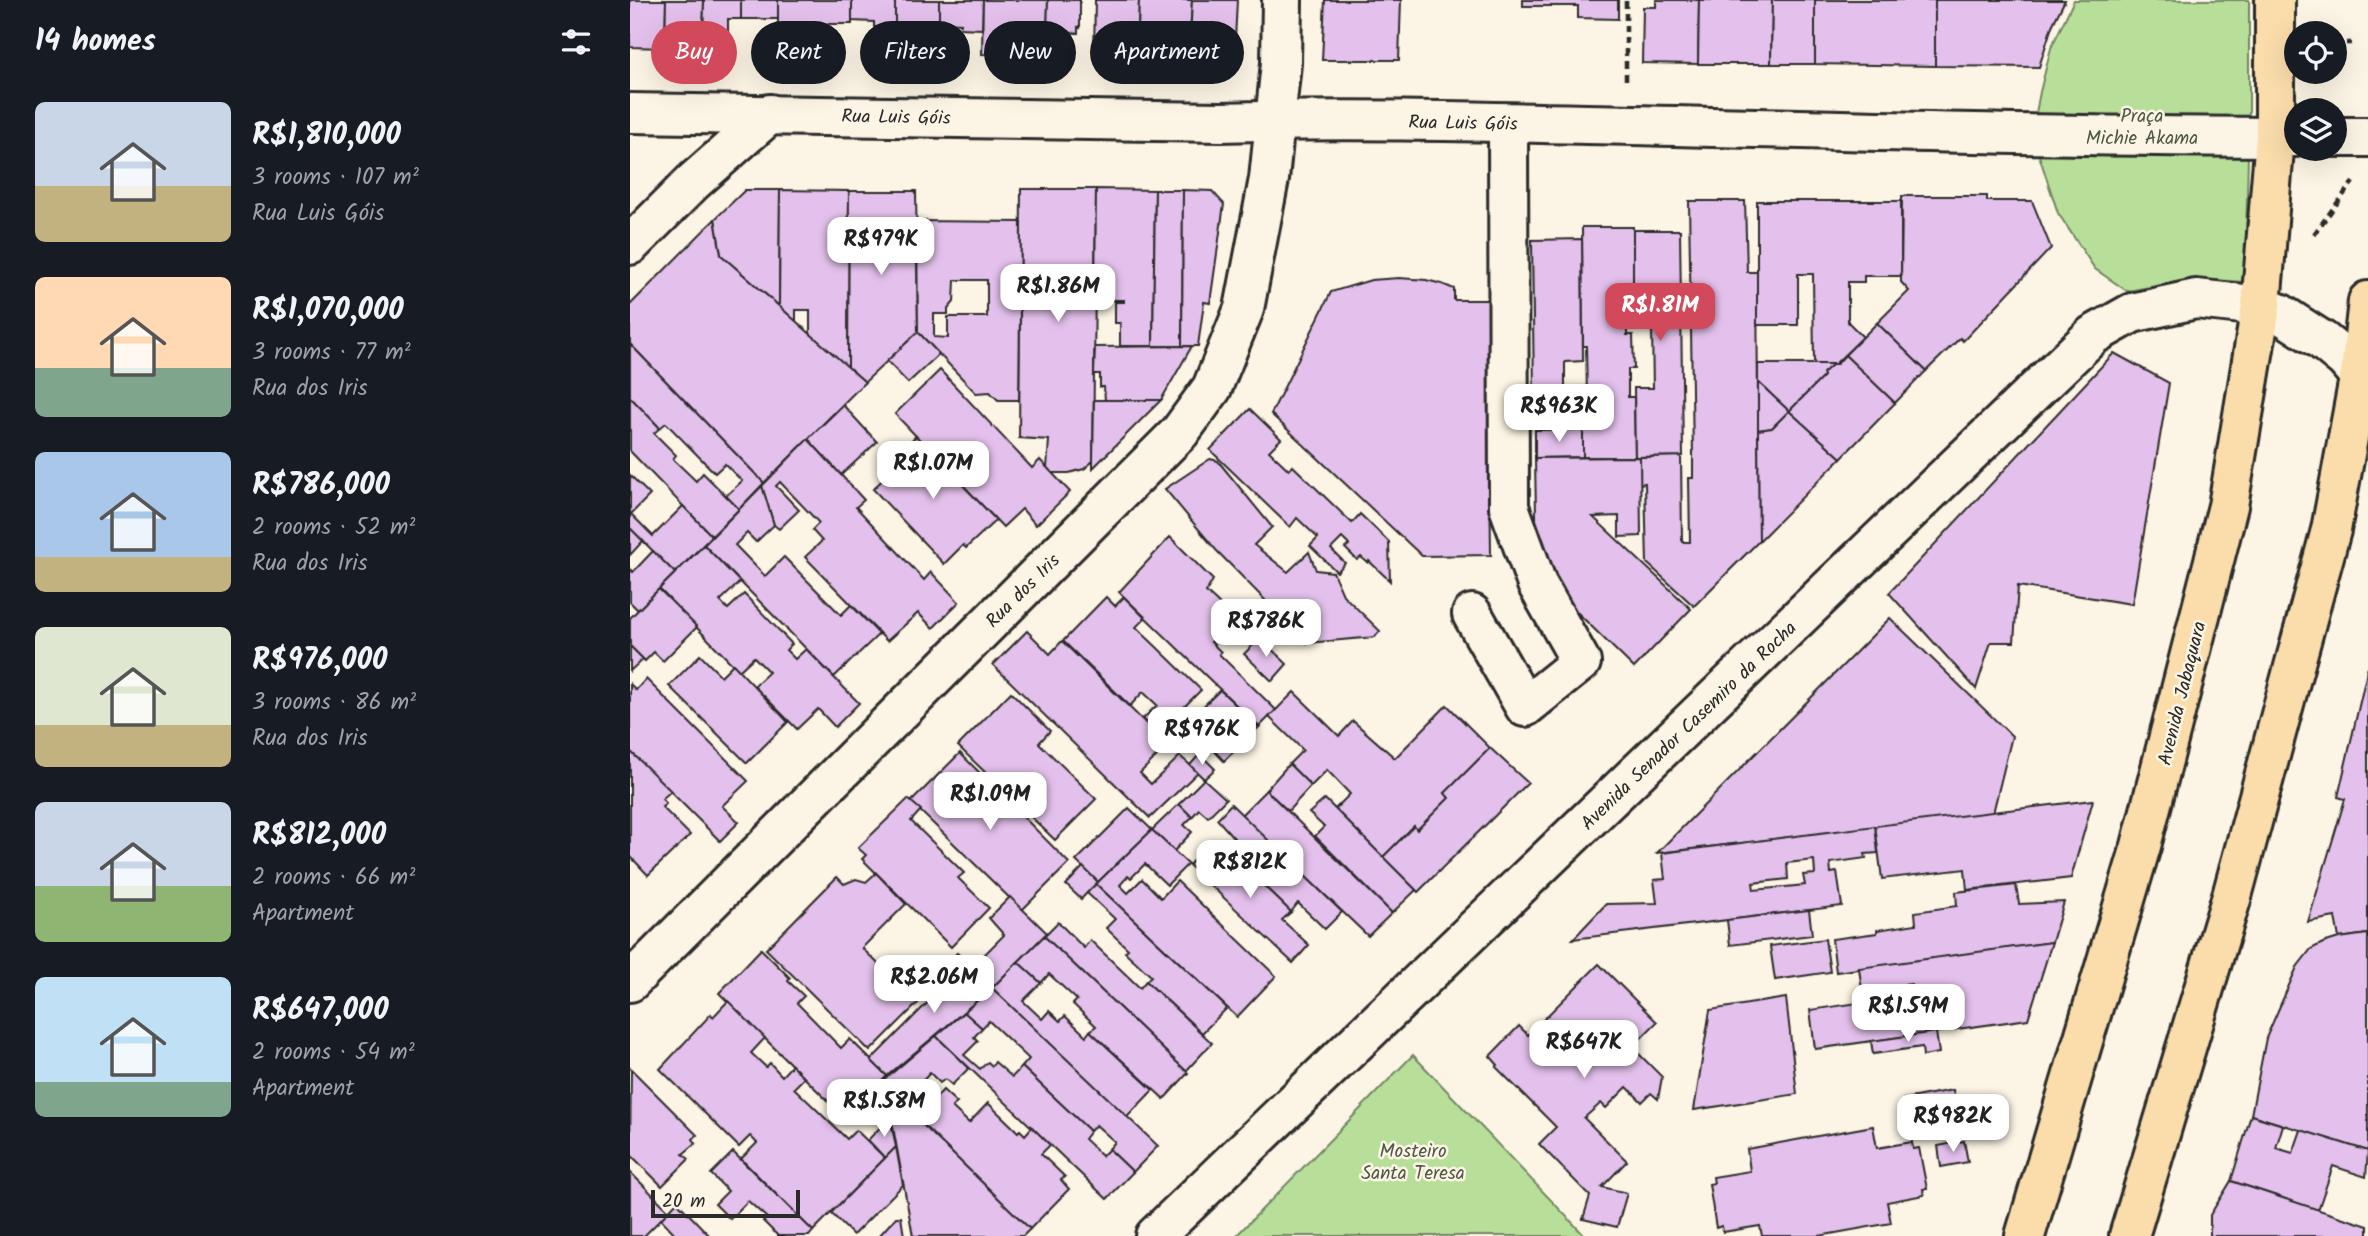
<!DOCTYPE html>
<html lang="en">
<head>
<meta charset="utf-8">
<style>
  body { margin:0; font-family:Kalam,sans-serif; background:#242831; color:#f1f3f6; height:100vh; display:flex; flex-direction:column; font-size:26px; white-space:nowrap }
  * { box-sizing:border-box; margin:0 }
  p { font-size:23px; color:#9ea1a6 }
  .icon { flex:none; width:38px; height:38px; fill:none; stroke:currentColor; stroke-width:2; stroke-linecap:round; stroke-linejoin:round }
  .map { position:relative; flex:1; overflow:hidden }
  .drawer { display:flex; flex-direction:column; background:#171b24; width:630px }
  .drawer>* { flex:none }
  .hud { position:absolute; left:21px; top:21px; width:665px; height:63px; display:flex; gap:14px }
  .fabs { position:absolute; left:1654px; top:21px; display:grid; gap:14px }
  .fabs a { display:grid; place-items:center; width:63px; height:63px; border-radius:50%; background:#171b24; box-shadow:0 7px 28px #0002; font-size:35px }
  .scale { position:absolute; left:21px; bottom:18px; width:149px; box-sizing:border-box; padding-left:7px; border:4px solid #2b2b2b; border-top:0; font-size:19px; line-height:24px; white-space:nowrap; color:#2b2b2b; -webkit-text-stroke:5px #fcf5e5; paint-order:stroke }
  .price { position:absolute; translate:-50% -60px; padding:0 16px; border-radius:14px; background:#fff; color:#222; font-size:23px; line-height:46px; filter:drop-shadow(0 2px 4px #0008) }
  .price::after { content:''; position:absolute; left:50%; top:42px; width:21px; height:16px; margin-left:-10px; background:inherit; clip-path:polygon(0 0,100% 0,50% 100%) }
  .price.selected { background:#d1495b; color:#fff }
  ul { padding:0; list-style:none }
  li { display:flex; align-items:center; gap:21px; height:175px; padding:0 35px }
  li span { display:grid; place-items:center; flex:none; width:196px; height:140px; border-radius:10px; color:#555 }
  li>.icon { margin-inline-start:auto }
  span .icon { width:84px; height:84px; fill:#fffc; stroke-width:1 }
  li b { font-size:30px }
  h2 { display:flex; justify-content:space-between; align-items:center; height:84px; padding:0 35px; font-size:30px }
  .chip { padding:0 24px; border-radius:32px; background:#171b24; box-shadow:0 7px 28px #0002; font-size:24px; line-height:63px }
  .chip.selected { background:#d1495b; color:#fff }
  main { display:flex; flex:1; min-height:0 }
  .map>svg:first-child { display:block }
  .green { fill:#b8df9a; stroke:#728562; stroke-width:2 }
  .building { fill:#e4c1ec; stroke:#2b2b2b; stroke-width:2; fill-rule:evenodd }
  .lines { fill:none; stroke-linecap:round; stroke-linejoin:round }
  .minor-casing { stroke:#2b2b2b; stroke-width:44 }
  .major-casing { stroke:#2b2b2b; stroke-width:44 }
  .path { stroke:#2b2b2b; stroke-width:4.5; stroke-dasharray:7 5; stroke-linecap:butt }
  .minor { stroke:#fcf5e5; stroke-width:38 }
  .major { stroke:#faddab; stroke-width:38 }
  .labels { text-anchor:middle; stroke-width:5; stroke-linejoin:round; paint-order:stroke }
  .park-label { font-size:19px; fill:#4e5847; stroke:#fcf5e5 }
  .street-label { font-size:19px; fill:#2b2b2b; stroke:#fcf5e5 }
</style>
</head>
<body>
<main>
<section class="drawer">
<h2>14 homes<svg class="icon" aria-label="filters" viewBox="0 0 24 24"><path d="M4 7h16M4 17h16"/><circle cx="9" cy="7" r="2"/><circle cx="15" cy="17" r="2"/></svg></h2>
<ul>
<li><span style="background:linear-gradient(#c9d6e8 60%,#c2b280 0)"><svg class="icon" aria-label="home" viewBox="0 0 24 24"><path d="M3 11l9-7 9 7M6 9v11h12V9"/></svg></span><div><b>R$1,810,000</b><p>3 rooms · 107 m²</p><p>Rua Luis Góis</p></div></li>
<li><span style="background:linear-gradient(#ffd9b3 65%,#7fa58c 0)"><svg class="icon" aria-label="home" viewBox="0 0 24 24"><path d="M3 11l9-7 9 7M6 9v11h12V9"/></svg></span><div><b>R$1,070,000</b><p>3 rooms · 77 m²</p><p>Rua dos Iris</p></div></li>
<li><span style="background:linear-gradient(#a9c7e8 75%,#c2b280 0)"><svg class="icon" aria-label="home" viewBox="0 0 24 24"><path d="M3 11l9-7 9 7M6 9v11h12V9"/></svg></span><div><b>R$786,000</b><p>2 rooms · 52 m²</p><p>Rua dos Iris</p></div></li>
<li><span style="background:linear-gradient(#dfe7d0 70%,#c2b280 0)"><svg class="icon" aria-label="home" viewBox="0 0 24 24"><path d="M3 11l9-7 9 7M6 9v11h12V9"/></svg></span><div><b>R$976,000</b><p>3 rooms · 86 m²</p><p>Rua dos Iris</p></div></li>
<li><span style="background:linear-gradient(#c9d6e8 60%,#8fb573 0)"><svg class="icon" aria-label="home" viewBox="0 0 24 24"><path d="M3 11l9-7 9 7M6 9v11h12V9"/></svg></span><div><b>R$812,000</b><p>2 rooms · 66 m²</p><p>Apartment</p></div></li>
<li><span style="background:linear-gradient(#bfe0f5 75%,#7fa58c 0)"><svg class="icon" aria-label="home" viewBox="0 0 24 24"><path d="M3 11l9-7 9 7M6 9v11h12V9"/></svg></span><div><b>R$647,000</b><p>2 rooms · 54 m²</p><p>Apartment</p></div></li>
</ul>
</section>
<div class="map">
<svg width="1738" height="1236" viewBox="0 0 1738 1236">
  <rect width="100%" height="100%" fill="#fcf5e5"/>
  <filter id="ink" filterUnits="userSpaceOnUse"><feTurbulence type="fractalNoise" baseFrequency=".0143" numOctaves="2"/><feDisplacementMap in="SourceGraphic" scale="14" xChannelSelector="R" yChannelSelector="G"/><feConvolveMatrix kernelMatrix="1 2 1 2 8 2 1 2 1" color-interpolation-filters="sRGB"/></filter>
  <g filter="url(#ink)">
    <g class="green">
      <polygon points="1444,0 1619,0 1619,112 1615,282 1567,279 1497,291 1465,269 1428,213 1402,134 1410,92 1421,48"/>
      <polygon points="783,1055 955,1236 606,1236"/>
    </g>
    <g class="building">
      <polygon points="0,0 36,0 35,48 0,47"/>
      <polygon points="36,0 74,0 73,48 35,48"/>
      <polygon points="74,0 111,0 111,19 98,19 98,48 73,48"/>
      <rect x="111" y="0" width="37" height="19"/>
      <rect x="148" y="0" width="74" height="24"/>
      <polygon points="222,0 265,0 265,27 244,27 244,22 222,21"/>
      <polygon points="265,0 309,0 309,27 289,27 289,23 265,23"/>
      <polygon points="309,0 353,0 352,29 330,28 331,23 309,22"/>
      <polygon points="353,0 418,0 417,55 352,54"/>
      <polygon points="418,0 450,0 450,28 448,27 448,33 417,32"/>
      <polygon points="465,0 509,0 507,58 464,56"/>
      <polygon points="509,0 562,0 559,59 507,58"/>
      <polygon points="562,0 607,0 604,60 559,59"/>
      <polygon points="695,0 771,0 769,60 692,60"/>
      <polygon points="893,0 988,0 988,19 948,18 948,6 893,6"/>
      <polygon points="1026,0 1069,0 1068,64 1012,63 1013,7 1026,7"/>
      <polygon points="1069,0 1142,0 1141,64 1068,64"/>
      <polygon points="1142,0 1185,0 1185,64 1141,64"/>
      <polygon points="1185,0 1305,0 1305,66 1185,64"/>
      <polygon points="1305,0 1435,0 1422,26 1409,67 1305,66"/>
      <polygon points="391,189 466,189 463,461 454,469 439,473 422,473 417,468 419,440 389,438"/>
      <polygon points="466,189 525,190 523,346 490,346 490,323 485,323 485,302 494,302 494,300 465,300"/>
      <polygon points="115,190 150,190 149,306 91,255 85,219"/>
      <polygon points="150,190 219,191 218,367 180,334 180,310 166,310 166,322 149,306"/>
      <polygon points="525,190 553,190 552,346 523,346"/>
      <polygon points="553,190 582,191 594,204 580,303 574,302 568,346 552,346"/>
      <polygon points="219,191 286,191 288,332 235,382 218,367"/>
      <polygon points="1272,196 1357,196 1357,201 1402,201 1421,248 1333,341 1330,338 1296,371 1247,323 1279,291 1271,282"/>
      <polygon points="1059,201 1115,201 1117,272 1127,272 1129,541 1064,606 1017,563 1015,483 1010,484 1010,457 1051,456 1052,542 1060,542 1059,478 1063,478 1063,456"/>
      <polygon points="1127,201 1271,201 1271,276 1234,276 1234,282 1218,282 1218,322 1233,337 1205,364 1184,364 1183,274 1168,274 1168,325 1127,325"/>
      <polygon points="85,219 91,255 235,382 134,483 0,344 0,305"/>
      <path d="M287,221L391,222L389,400H368L360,392L346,393L288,332ZM325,280H357V317H318V338L304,337V314H318V309L324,302Z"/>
      <polygon points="952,227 1003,227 1003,300 997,305 997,335 1003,335 1004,369 998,369 998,397 1004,397 1005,457 953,457 953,396 957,396 956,346 953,346"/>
      <polygon points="1003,230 1050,230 1053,456 1005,457 1004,388 1023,388 1022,328 1017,329 1016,299 1003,300"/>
      <polygon points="952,239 953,361 935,362 935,393 904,394 902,240"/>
      <polygon points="769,278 796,280 812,284 824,289 824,300 858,300 861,555 792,556 641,414 701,292 741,280"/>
      <polygon points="1247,323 1296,371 1265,403 1215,355"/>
      <polygon points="288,332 309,354 278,383 257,361"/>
      <polygon points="0,344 134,483 109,509 96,496 112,481 95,464 85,473 36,423 30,428 0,397"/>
      <polygon points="562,346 531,400 475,400 474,387 470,387 470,374 464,374 465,347"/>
      <polygon points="1484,353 1539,383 1502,604 1388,586 1384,642 1361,642 1346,689 1259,593"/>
      <polygon points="1215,355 1265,403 1211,458 1159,411 1194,376 1193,373 1203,364 1207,364"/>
      <polygon points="1128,364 1203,364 1193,373 1194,376 1159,411 1128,382"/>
      <polygon points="310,370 402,468 410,460 440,492 406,525 392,509 373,527 265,414"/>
      <polygon points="1128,382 1159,411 1142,428 1128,430"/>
      <polygon points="0,397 30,428 24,433 46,455 43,459 66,481 73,473 109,509 82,536 0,451"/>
      <polygon points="464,400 531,400 463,468 463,461"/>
      <polygon points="213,405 247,442 211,475 178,439"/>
      <polygon points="620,409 651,439 639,451 659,470 663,466 722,523 730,514 759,542 760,581 739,561 738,563 731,557 727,560 715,548 719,545 712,538 701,549 715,563 707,572 680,546 688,538 667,518 660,527 580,450"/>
      <polygon points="1159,411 1211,458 1129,541 1128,430 1142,428"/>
      <polygon points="953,429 953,457 905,458 905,430"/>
      <polygon points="286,436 366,520 336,548 333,545 314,564 243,489 265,468 259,462"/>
      <polygon points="178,439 234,500 226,507 294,580 301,572 329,602 303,628 288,613 257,641 175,557 192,541 182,530 189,523 150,482 146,486 169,510 149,529 144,525 132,486"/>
      <polygon points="1010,457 1011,536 989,537 989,516 963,517 1061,609 1004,668 907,573 905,458"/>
      <polygon points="580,459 588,461 642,527 624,545 658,572 679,552 686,570 703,572 713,595 750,631 745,637 677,643 586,550 535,489"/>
      <polygon points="0,475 20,495 1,514 23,536 53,506 82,536 45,573 0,528"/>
      <polygon points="132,486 144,525 126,542 117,533 105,545 135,576 154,557 211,615 221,605 249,634 204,677 74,545"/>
      <polygon points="0,528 13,541 0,555"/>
      <polygon points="540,537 583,580 576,592 604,618 581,642 591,652 589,654 646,710 629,727 489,592"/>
      <polygon points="74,545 110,582 90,601 98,609 114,594 162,644 156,650 165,659 176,649 229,703 205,727 188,709 167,729 124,686 139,672 124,657 109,671 29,589"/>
      <polygon points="23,551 45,573 8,610 0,602 0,569 3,572"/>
      <polygon points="29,589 67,627 33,661 24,652 15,661 0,646 0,618"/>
      <polygon points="476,597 485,606 494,597 515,618 506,627 571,690 543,718 561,736 546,751 513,719 527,705 513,692 500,706 433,641"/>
      <polygon points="1260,618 1382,736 1363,813 1027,853"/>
      <polygon points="397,631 420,654 432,641 538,745 510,773 521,784 550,756 568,772 520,818 363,665"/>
      <polygon points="630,638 657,664 642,681 614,654"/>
      <polygon points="0,646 13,659 0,671"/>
      <polygon points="70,655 91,676 103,664 158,722 117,763 39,686"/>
      <polygon points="1738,667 1738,934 1709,938 1705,917 1678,922 1715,799 1708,797"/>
      <polygon points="16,679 118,781 92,806 109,822 90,841 0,751 0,684 6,690"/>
      <polygon points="590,690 629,727 594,761 557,722"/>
      <polygon points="381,692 420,731 409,743 466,799 425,840 328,746"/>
      <polygon points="664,692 709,736 723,721 765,758 817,705 860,748 815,793 819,798 787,830 784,826 753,857 705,809 720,794 697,770 681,786 659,764 673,750 639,717"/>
      <polygon points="860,748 898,783 788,892 753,857 784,826 787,830 819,798 815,793"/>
      <polygon points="0,751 41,791 32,799 36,803 32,807 60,835 18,875 0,856"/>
      <polygon points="330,753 439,863 392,910 281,802"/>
      <polygon points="570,754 585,769 574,779 560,765"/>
      <polygon points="659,764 681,786 658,811 636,790"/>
      <polygon points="574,779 596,799 578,817 569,809 562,817 549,804"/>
      <polygon points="636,790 762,913 738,936 611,815"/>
      <polygon points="278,799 291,810 281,821 334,873 328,878 359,908 321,947 232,859 236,855 228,848"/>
      <polygon points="695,799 786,890 762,913 685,836 694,827 679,813"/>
      <polygon points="1463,800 1441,878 1337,890 1335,869 1252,879 1245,826"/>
      <polygon points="549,804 562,817 554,825 562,832 544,851 522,830"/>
      <polygon points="601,804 712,912 695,929 668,903 661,912 602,855 611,846 587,819"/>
      <polygon points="499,808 522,830 468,882 446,861"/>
      <path d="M1245,826L1248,853L1235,854L1236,858L1200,863L1201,873L1207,872L1212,906L943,939L976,904L1027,903L1024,880L1035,879L1032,853ZM1184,860L1185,874L1173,875L1175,885L1124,890L1123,883L1158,879L1157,863Z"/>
      <polygon points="522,830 558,864 537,885 515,864 501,878 498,876 490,885 498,893 512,879 531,898 547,881 646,976 607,1017 466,884"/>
      <polygon points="577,845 592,858 598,851 661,912 652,920 679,945 663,963 559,865"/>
      <polygon points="453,867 468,882 451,899 436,885"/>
      <polygon points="246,873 276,904 232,948 288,1003 240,1051 136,949 207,877 214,884 226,879 236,882"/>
      <polygon points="466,884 597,1008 572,1033 516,981 521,976 495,952 498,949 476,928 485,919 457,893"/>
      <polygon points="1386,885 1389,904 1434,902 1422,942 1206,972 1202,939 1247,933 1247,930 1286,924 1285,912 1327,906 1326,892"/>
      <polygon points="380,897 417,933 362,988 342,967 374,935 359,918"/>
      <polygon points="1179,910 1182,935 1100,945 1097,920"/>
      <polygon points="428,922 454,948 460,940 510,988 516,981 582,1043 556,1071 414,936"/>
      <polygon points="1738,934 1738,1151 1621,1115 1636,1038 1667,967 1681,949 1693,943 1709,938"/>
      <polygon points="414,936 558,1073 534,1099 460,1031 466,1026 443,1004 447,1000 419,974 411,983 388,962"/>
      <polygon points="1195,939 1200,972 1145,980 1140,946"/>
      <polygon points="1422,942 1398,1019 1185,1049 1180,1010 1283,995 1281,984 1232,990 1229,968"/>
      <polygon points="131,949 160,978 158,981 174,996 167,1003 211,1048 220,1039 257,1076 229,1104 232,1106 217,1120 89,993"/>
      <polygon points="327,953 362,988 257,1076 241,1060 323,977 313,967"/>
      <polygon points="388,962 411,983 393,1001 412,1019 419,1011 430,1021 435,1016 456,1036 460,1031 523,1090 497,1117 362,988"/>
      <polygon points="969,964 1027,1022 1002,1047 1032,1077 1028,1099 1021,1093 1012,1102 997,1087 976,1108 971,1103 954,1118 997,1161 972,1187 997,1193 987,1227 953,1219 960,1196 909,1144 926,1127 866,1067 868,1065 860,1056 889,1026 898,1035"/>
      <polygon points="362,988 528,1146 503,1172 479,1149 485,1142 466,1125 460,1131 392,1067 399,1059 359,1021 352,1028 334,1012"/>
      <polygon points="1156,998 1167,1094 1064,1110 1080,1010"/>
      <polygon points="98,1001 135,1038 121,1053 136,1067 140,1063 152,1076 162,1065 174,1078 164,1088 217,1139 226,1130 255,1158 183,1231 111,1159 127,1143 120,1136 109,1147 30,1069 81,1014 83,1017"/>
      <polygon points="334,1012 352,1028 344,1037 348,1041 334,1055 350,1069 358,1062 362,1066 365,1062 382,1077 392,1067 460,1131 454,1139 472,1156 479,1149 503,1172 477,1199 306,1036"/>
      <polygon points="1306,1032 1309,1053 1293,1056 1292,1047 1243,1054 1241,1041"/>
      <polygon points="306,1036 339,1068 322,1085 315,1079 310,1083 300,1073 286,1088 291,1093 286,1098 297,1108 313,1090 327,1103 322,1107 339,1123 358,1103 388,1132 390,1130 395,1135 402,1127 420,1145 411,1154 435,1177 431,1180 439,1189 400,1229 256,1089 254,1080"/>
      <polygon points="1,1069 67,1135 63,1139 66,1143 53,1154 59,1159 32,1186 0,1154"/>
      <polygon points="256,1089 400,1229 393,1236 283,1236"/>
      <polygon points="1323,1090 1330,1126 1280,1134 1274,1099"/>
      <polygon points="1621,1115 1653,1125 1646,1148 1663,1153 1671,1130 1738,1151 1736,1177 1703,1166 1688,1210 1601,1181"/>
      <polygon points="260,1117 266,1147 255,1158 238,1140"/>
      <polygon points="1243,1126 1247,1148 1282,1142 1283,1149 1289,1148 1297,1189 1293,1189 1294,1195 1257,1202 1261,1223 1189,1236 1132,1236 1130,1226 1093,1232 1092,1226 1086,1228 1079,1184 1084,1183 1083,1177 1120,1171 1117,1149"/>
      <polygon points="1334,1141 1338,1162 1311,1167 1308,1146"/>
      <polygon points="266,1147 273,1185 223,1235 201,1213"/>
      <polygon points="103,1152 183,1231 179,1236 148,1236 133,1221 137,1218 118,1201 100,1219 85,1204 98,1191 81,1174"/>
      <polygon points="0,1172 39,1211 14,1236 0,1236"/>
      <polygon points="1601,1181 1738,1226 1738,1236 1580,1236 1580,1215"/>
      <polygon points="47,1202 80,1236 47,1236 31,1219"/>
      <polygon points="266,1217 271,1217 274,1236 249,1236"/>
    </g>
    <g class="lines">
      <defs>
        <g id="minor">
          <path d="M0,113L591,122C728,118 865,122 1002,125C1223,130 1444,137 1666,137"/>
          <polyline points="1704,137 1738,137"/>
          <polyline points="0,245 63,182 140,114"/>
          <polyline points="842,614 895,707 951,662 907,584 879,507 878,123"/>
          <polyline points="0,982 550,432 582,388 614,309 639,179 651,63 652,0"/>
          <polyline points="525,1236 1463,335 1502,313 1566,299 1631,306 1651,314 1693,341 1715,359 1738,386"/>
        </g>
        <g id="major">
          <polyline points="1395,1236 1511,846 1598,506 1631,306 1645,137 1645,0"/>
          <polyline points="1499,1236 1602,896 1701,530 1730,373 1738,301"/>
        </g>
      </defs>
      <use href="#minor" class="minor-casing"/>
      <use href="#major" class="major-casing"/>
      <g class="path">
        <polyline points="1704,43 1721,43"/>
        <polyline points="996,80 996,0"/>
        <polyline points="1684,234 1723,182"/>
      </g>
      <use href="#minor" class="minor"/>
      <use href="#major" class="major"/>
    </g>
  </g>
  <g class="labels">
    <g class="park-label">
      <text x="1512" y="122">Praça<tspan x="1512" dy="22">Michie Akama</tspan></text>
      <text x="783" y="1157">Mosteiro<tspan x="783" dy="22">Santa Teresa</tspan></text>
    </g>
    <g class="street-label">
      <text transform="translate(266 116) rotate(1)" y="7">Rua Luis Góis</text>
      <text transform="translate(833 122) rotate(1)" y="7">Rua Luis Góis</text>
      <text transform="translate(392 590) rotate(-45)" y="7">Rua dos Iris</text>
      <text transform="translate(1551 693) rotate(-76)" y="7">Avenida Jabaquara</text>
      <text transform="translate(1058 725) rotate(-44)" y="7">Avenida Senador Casemiro da Rocha</text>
    </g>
  </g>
</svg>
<div class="fabs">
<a><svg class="icon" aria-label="locate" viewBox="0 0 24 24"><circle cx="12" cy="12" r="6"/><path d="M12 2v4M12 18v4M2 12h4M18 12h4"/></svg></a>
<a><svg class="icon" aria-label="layers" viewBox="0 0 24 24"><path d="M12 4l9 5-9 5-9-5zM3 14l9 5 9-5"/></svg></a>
</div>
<div class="scale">20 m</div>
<b class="price" style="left:251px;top:277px">R$979K</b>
<b class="price" style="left:428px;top:324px">R$1.86M</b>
<b class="price selected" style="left:1030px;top:343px">R$1.81M</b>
<b class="price" style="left:929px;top:444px">R$963K</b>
<b class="price" style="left:303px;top:501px">R$1.07M</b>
<b class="price" style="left:636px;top:659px">R$786K</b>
<b class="price" style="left:572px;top:767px">R$976K</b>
<b class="price" style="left:360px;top:832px">R$1.09M</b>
<b class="price" style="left:620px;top:900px">R$812K</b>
<b class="price" style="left:304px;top:1015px">R$2.06M</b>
<b class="price" style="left:1278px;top:1044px">R$1.59M</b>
<b class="price" style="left:954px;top:1080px">R$647K</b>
<b class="price" style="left:254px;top:1139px">R$1.58M</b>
<b class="price" style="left:1323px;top:1154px">R$982K</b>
<div class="hud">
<a class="chip selected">Buy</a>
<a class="chip">Rent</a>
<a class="chip">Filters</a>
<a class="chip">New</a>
<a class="chip">Apartment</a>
</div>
</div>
</main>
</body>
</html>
